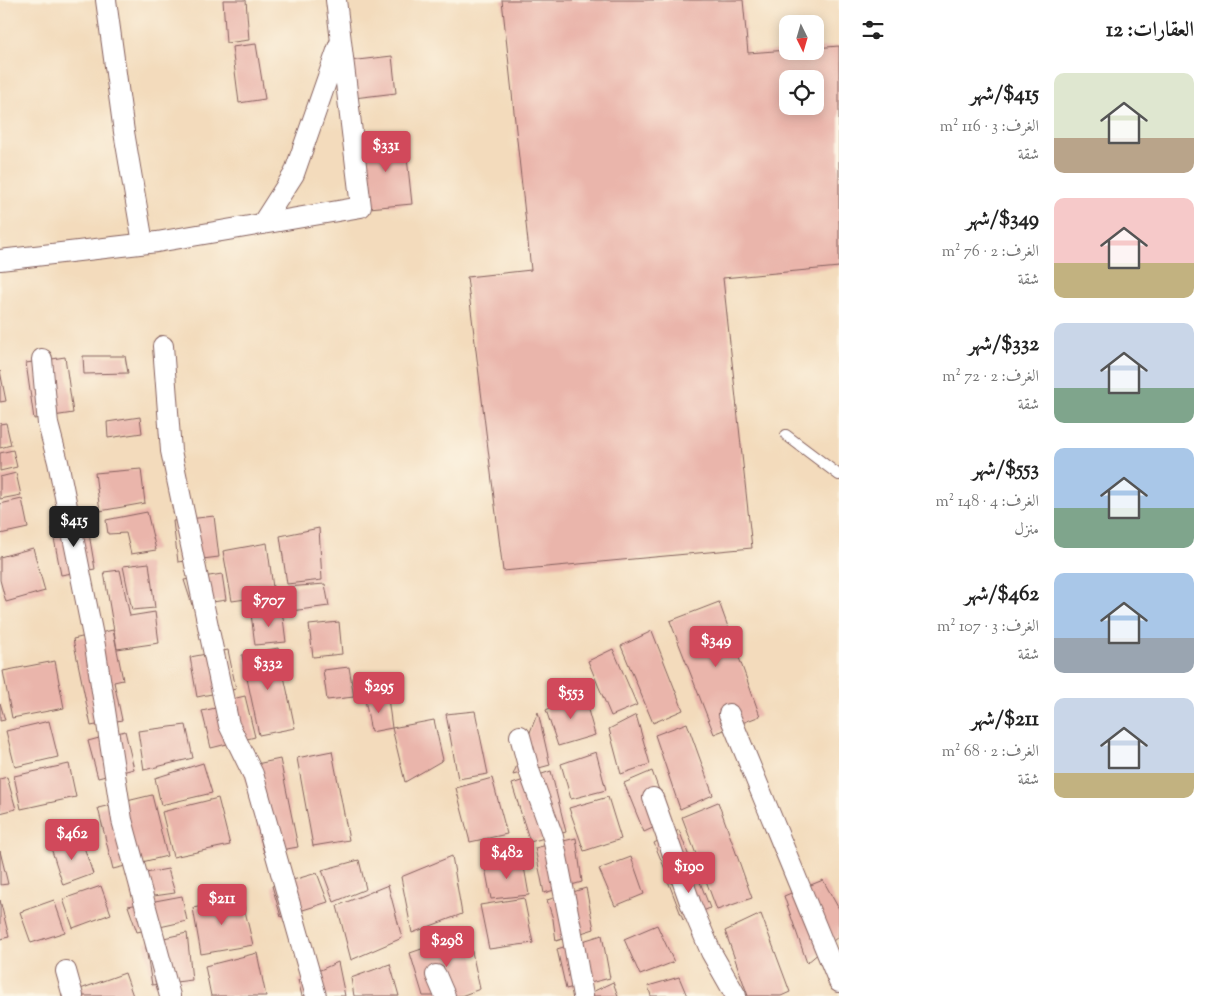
<!DOCTYPE html>
<html lang="ar">
<head>
<meta charset="utf-8">
<style>
  body { margin:0; font-family:"Sorts Mill Goudy",Amiri,serif; background:#f6f6f6; color:#222; direction:rtl; height:100vh; display:flex; flex-direction:column; font-size:19px; white-space:nowrap }
  * { box-sizing:border-box; margin:0 }
  p { font-size:16px; color:#767676 }
  .icon { flex:none; width:28px; height:28px; fill:none; stroke:currentColor; stroke-width:2; stroke-linecap:round; stroke-linejoin:round }
  .map { position:relative; flex:1; overflow:hidden; direction:ltr }
  .details { display:flex; flex-direction:column; background:#fff; width:375px }
  .details>* { flex:none }
  .needle { width:32px; rotate:175deg }
  .tools { position:absolute; left:779px; top:15px; display:grid; gap:10px }
  .tools a { display:grid; place-items:center; width:45px; height:45px; border-radius:10px; background:#fff; box-shadow:0 2px 12px #0003; font-size:25px }
  .price { position:absolute; translate:-50% -42px; padding:0 11px; border-radius:5px; background:#d1495b; color:#fff; font-size:16px; line-height:32px; filter:drop-shadow(0 1px 2px #0008) }
  .price::after { content:''; position:absolute; left:50%; top:30px; width:15px; height:11px; margin-left:-8px; background:inherit; clip-path:polygon(0 0,100% 0,50% 100%) }
  .price.current { background:#222; color:#fff }
  ul { padding:0; list-style:none }
  li { display:flex; align-items:center; gap:15px; height:125px; padding:0 20px }
  li span { display:grid; place-items:center; flex:none; width:140px; height:100px; border-radius:10px; color:#555 }
  li>.icon { margin-inline-start:auto }
  span .icon { width:60px; height:60px; fill:#fffc; stroke-width:1 }
  li b { font-size:21px }
  h2 { display:flex; justify-content:space-between; align-items:center; height:60px; padding:0 20px; font-size:21px }
  main { display:flex; flex:1; min-height:0 }
  .map>svg:first-child { display:block }
  .building { fill:#eab5ab; fill-rule:evenodd }
  .lines { fill:none; stroke-linecap:round; stroke-linejoin:round }
  .lane-casing { stroke:#85615e; stroke-width:12 }
  .street-casing { stroke:#85615e; stroke-width:22 }
  .lane { stroke:#fff; stroke-width:10 }
  .street { stroke:#fff; stroke-width:20 }
</style>
</head>
<body>
<main>
<section class="details">
<h2>العقارات: 12<svg class="icon" aria-label="filters" viewBox="0 0 24 24"><path d="M4 7h16M4 17h16"/><circle cx="9" cy="7" r="2"/><circle cx="15" cy="17" r="2"/></svg></h2>
<ul>
<li><span style="background:linear-gradient(#dfe7d0 65%,#b9a48a 0)"><svg class="icon" aria-label="home" viewBox="0 0 24 24"><path d="M3 11l9-7 9 7M6 9v11h12V9"/></svg></span><div><b>$415/شهر</b><p>الغرف: 3 · 116 m²</p><p>شقة</p></div></li>
<li><span style="background:linear-gradient(#f6c9c9 65%,#c2b280 0)"><svg class="icon" aria-label="home" viewBox="0 0 24 24"><path d="M3 11l9-7 9 7M6 9v11h12V9"/></svg></span><div><b>$349/شهر</b><p>الغرف: 2 · 76 m²</p><p>شقة</p></div></li>
<li><span style="background:linear-gradient(#c9d6e8 65%,#7fa58c 0)"><svg class="icon" aria-label="home" viewBox="0 0 24 24"><path d="M3 11l9-7 9 7M6 9v11h12V9"/></svg></span><div><b>$332/شهر</b><p>الغرف: 2 · 72 m²</p><p>شقة</p></div></li>
<li><span style="background:linear-gradient(#a9c7e8 60%,#7fa58c 0)"><svg class="icon" aria-label="home" viewBox="0 0 24 24"><path d="M3 11l9-7 9 7M6 9v11h12V9"/></svg></span><div><b>$553/شهر</b><p>الغرف: 4 · 148 m²</p><p>منزل</p></div></li>
<li><span style="background:linear-gradient(#a9c7e8 65%,#9aa5b1 0)"><svg class="icon" aria-label="home" viewBox="0 0 24 24"><path d="M3 11l9-7 9 7M6 9v11h12V9"/></svg></span><div><b>$462/شهر</b><p>الغرف: 3 · 107 m²</p><p>شقة</p></div></li>
<li><span style="background:linear-gradient(#c9d6e8 75%,#c2b280 0)"><svg class="icon" aria-label="home" viewBox="0 0 24 24"><path d="M3 11l9-7 9 7M6 9v11h12V9"/></svg></span><div><b>$211/شهر</b><p>الغرف: 2 · 68 m²</p><p>شقة</p></div></li>
</ul>
</section>
<div class="map">
<svg width="839" height="996" viewBox="0 0 839 996">
  <rect width="100%" height="100%" fill="#fcf5e5"/>
  <filter id="ink" filterUnits="userSpaceOnUse"><feTurbulence type="fractalNoise" baseFrequency=".02" numOctaves="2"/><feDisplacementMap in="SourceGraphic" scale="10" xChannelSelector="R" yChannelSelector="G"/><feConvolveMatrix kernelMatrix="1 2 1 2 8 2 1 2 1" color-interpolation-filters="sRGB"/></filter>
  <filter id="wash" filterUnits="userSpaceOnUse"><feTurbulence type="fractalNoise" baseFrequency=".0096" numOctaves="4" result="noise"/><feDisplacementMap in="SourceGraphic" scale="20" xChannelSelector="R" yChannelSelector="G"/><feGaussianBlur stdDeviation="1.12" result="paint"/><feColorMatrix in="noise" values="0 0 0 0 0 0 0 0 0 0 0 0 0 0 0 0 0 1.4 0 .05"/><feComposite in="paint" operator="in"/></filter>
  <g filter="url(#wash)">
    <rect width="100%" height="100%" fill="#f3dbbc"/>
    <g id="blocks">
      <g class="building">
        <polygon points="223,0 246,0 249,40 226,43"/>
        <path d="M502,0H743L748,53L788,50V51H815V48L839,46V267L723,278L752,548L503,571L467,277L531,270ZM788,79H815V106H788Z"/>
        <polygon points="256,44 265,99 239,103 232,47"/>
        <polygon points="392,56 396,93 354,98 349,61"/>
        <polygon points="405,139 412,204 369,208 358,143"/>
        <polygon points="83,356 125,356 128,373 84,374"/>
        <polygon points="65,357 73,413 34,419 26,363"/>
        <polygon points="0,371 6,401 0,402"/>
        <polygon points="140,417 142,433 108,438 107,422"/>
        <polygon points="6,423 11,445 0,448 0,424"/>
        <polygon points="13,450 17,467 0,471 0,453"/>
        <polygon points="141,469 145,503 100,511 95,473"/>
        <polygon points="16,473 21,495 0,499 0,477"/>
        <polygon points="22,499 28,528 0,534 0,504"/>
        <polygon points="147,512 156,550 131,554 126,533 108,534 106,520"/>
        <polygon points="214,516 219,557 178,562 173,521"/>
        <polygon points="87,522 95,569 61,575 52,528"/>
        <polygon points="319,528 322,580 287,584 280,536"/>
        <polygon points="267,543 274,595 232,601 223,551"/>
        <polygon points="33,548 45,591 6,602 0,580 0,557"/>
        <polygon points="149,563 155,608 132,610 123,566"/>
        <polygon points="120,570 130,616 155,612 159,643 117,649 104,572"/>
        <polygon points="222,574 226,600 192,605 184,580"/>
        <polygon points="325,584 329,606 291,611 287,587"/>
        <polygon points="719,602 760,716 714,734 670,621"/>
        <polygon points="282,610 286,642 255,645 251,614"/>
        <polygon points="339,622 342,654 313,657 309,625"/>
        <polygon points="113,630 123,680 114,682 122,720 91,726 73,639"/>
        <polygon points="652,631 683,710 653,723 621,646"/>
        <polygon points="278,648 295,728 259,735 242,655"/>
        <polygon points="613,649 637,705 611,716 588,661"/>
        <polygon points="228,650 236,689 197,697 190,657"/>
        <polygon points="55,661 64,708 12,718 3,671"/>
        <polygon points="349,667 354,697 327,700 323,670"/>
        <polygon points="583,692 595,735 558,746 546,710"/>
        <polygon points="245,696 255,737 211,748 202,711 229,705 228,700"/>
        <polygon points="388,698 392,728 371,732 365,699"/>
        <polygon points="0,703 5,720 0,721"/>
        <polygon points="475,711 488,774 458,779 446,714"/>
        <polygon points="538,712 550,765 513,775"/>
        <polygon points="636,715 650,764 621,774 609,729"/>
        <polygon points="434,720 443,760 405,782 392,728"/>
        <polygon points="49,721 58,757 15,767 6,731"/>
        <polygon points="687,723 713,795 680,809 655,735"/>
        <polygon points="186,725 193,758 144,770 138,731"/>
        <polygon points="125,731 134,769 98,778 88,741"/>
        <polygon points="332,751 349,840 313,846 297,758"/>
        <polygon points="596,752 606,790 571,799 561,764"/>
        <polygon points="280,759 298,847 264,853 243,767"/>
        <polygon points="203,763 212,793 161,805 155,778"/>
        <polygon points="69,764 76,797 21,809 14,776"/>
        <polygon points="551,771 566,832 530,842 512,784"/>
        <polygon points="652,771 670,820 644,832 624,783"/>
        <polygon points="7,777 16,809 0,813 0,779"/>
        <polygon points="492,778 507,834 470,842 456,788"/>
        <polygon points="152,795 167,856 113,869 98,808"/>
        <polygon points="608,797 621,839 584,851 569,808"/>
        <polygon points="218,798 230,845 173,857 162,812"/>
        <polygon points="718,802 752,898 717,910 682,817"/>
        <polygon points="679,830 691,862 667,874 654,843"/>
        <polygon points="81,838 93,874 63,885 51,848"/>
        <polygon points="576,838 582,882 544,893 535,848"/>
        <polygon points="0,851 8,884 0,885"/>
        <polygon points="452,856 462,914 412,933 401,877"/>
        <polygon points="631,857 644,894 615,906 599,869"/>
        <polygon points="359,860 366,889 334,902 322,870"/>
        <polygon points="523,861 529,895 491,899 485,867"/>
        <polygon points="168,869 175,893 133,899 129,876"/>
        <polygon points="695,869 710,908 683,920 668,881"/>
        <polygon points="317,873 328,902 281,917 272,886"/>
        <polygon points="823,880 839,909 839,936 807,963 784,896"/>
        <polygon points="388,885 402,938 351,960 337,906"/>
        <polygon points="101,886 111,914 73,928 63,899"/>
        <polygon points="586,888 594,929 556,941 553,919 547,900"/>
        <polygon points="182,896 187,921 137,932 128,906"/>
        <polygon points="242,898 253,945 201,954 193,908"/>
        <polygon points="524,898 533,943 489,949 480,905"/>
        <polygon points="0,900 9,937 0,939"/>
        <polygon points="54,900 65,932 31,943 20,912"/>
        <polygon points="761,914 790,992 781,996 748,996 725,931"/>
        <polygon points="657,925 674,962 640,975 624,939"/>
        <polygon points="187,933 192,980 152,985 145,942"/>
        <polygon points="468,933 480,989 461,996 423,996 410,953"/>
        <polygon points="602,935 610,978 566,989 557,949"/>
        <polygon points="257,953 266,996 211,996 205,966"/>
        <polygon points="338,962 345,996 302,996 298,980"/>
        <polygon points="390,964 399,996 354,996 351,978"/>
        <polygon points="125,973 133,996 61,996"/>
        <polygon points="679,977 687,996 651,996 648,986"/>
        <polygon points="613,982 618,996 584,996"/>
      </g>
    </g>
  </g>
  <g filter="url(#ink)">
    <use href="#blocks" fill-opacity="0" stroke="#85615e" stroke-width="1"/>
    <g class="lines">
      <defs>
        <polyline id="lane" points="786,435 839,475"/>
        <g id="street">
          <polyline points="106,0 124,132 143,243"/>
          <polyline points="262,224 294,174 339,45"/>
          <polyline points="0,260 157,242 361,207 336,0"/>
          <polyline points="163,346 171,451 229,725 253,774 316,996"/>
          <polyline points="42,359 48,424 58,462 95,646 122,820 170,996"/>
          <polyline points="729,714 839,982"/>
          <polyline points="520,736 530,773 553,837 571,928 583,996"/>
          <polyline points="653,798 691,905 711,952 736,996"/>
          <polyline points="66,971 73,996"/>
          <polyline points="436,975 445,996"/>
        </g>
      </defs>
      <use href="#lane" class="lane-casing"/>
      <use href="#street" class="street-casing"/>
      <use href="#lane" class="lane"/>
      <use href="#street" class="street"/>
    </g>
  </g>
</svg>
<div class="tools">
<a><svg class="needle" viewBox="-14 -14 28 28"><path d="M0-13l5 13h-10z" fill="#e53935"/><path d="M0 13l5-13h-10z" fill="#767676"/></svg></a>
<a><svg class="icon" aria-label="locate" viewBox="0 0 24 24"><circle cx="12" cy="12" r="6"/><path d="M12 2v4M12 18v4M2 12h4M18 12h4"/></svg></a>
</div>
<b class="price" style="left:386px;top:173px">$331</b>
<b class="price current" style="left:74px;top:548px">$415</b>
<b class="price" style="left:269px;top:628px">$707</b>
<b class="price" style="left:716px;top:668px">$349</b>
<b class="price" style="left:268px;top:691px">$332</b>
<b class="price" style="left:379px;top:714px">$295</b>
<b class="price" style="left:571px;top:720px">$553</b>
<b class="price" style="left:72px;top:861px">$462</b>
<b class="price" style="left:507px;top:880px">$482</b>
<b class="price" style="left:689px;top:894px">$190</b>
<b class="price" style="left:222px;top:926px">$211</b>
<b class="price" style="left:447px;top:968px">$298</b>
</div>
</main>
</body>
</html>
